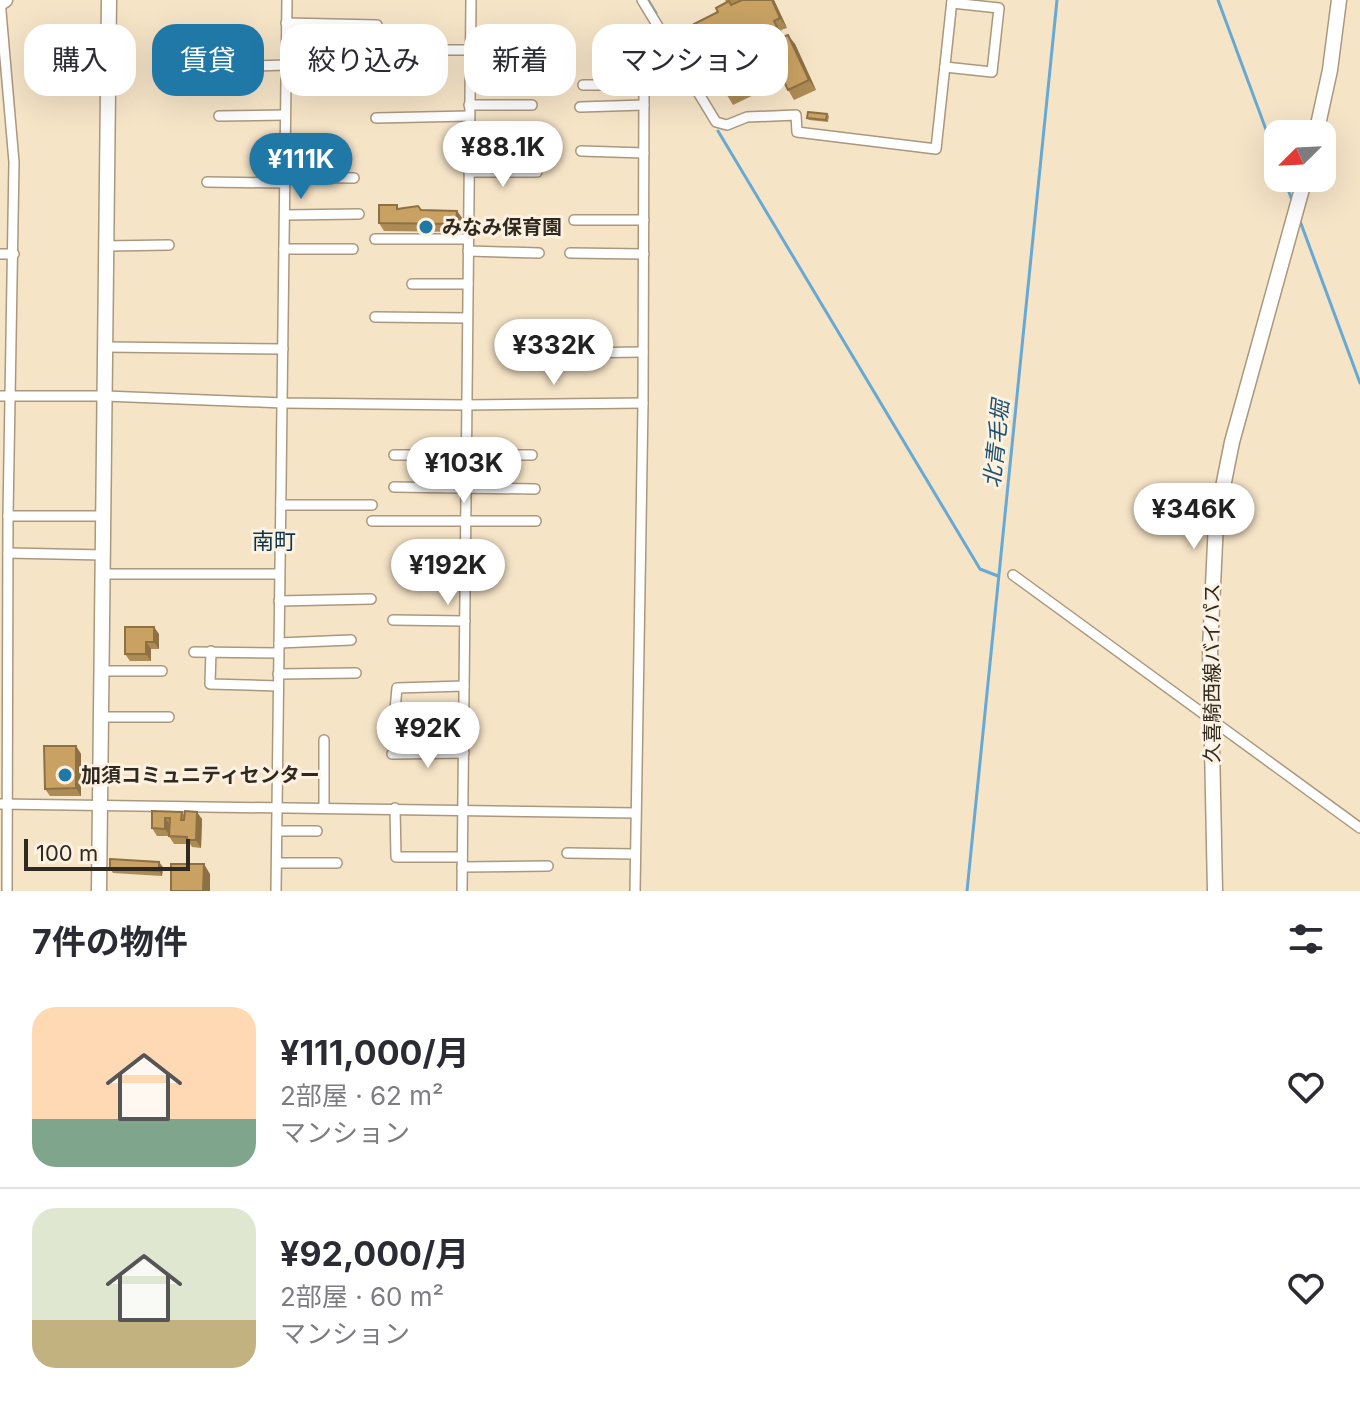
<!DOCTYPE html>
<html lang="ja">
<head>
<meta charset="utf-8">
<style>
  body { margin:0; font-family:Inter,"Noto Sans JP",sans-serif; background:#f2f2f3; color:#2b2b33; height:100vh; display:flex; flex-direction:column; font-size:30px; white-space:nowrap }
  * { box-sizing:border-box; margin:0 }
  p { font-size:26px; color:#7c7c81 }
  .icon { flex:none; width:44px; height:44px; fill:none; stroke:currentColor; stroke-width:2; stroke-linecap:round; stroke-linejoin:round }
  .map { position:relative; height:891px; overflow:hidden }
  .side { display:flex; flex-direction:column; background:#fff; flex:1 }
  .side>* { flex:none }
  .banner { position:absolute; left:24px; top:24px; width:800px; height:72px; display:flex; gap:16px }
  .needle { width:52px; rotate:246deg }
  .buttons { position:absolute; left:1264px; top:120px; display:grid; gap:16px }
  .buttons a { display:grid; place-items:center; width:72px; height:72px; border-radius:16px; background:#fff; box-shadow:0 8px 32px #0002; font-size:40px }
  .scale { position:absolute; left:24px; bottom:20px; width:166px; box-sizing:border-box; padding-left:8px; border:4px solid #30291f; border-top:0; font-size:22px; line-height:28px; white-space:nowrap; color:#30291f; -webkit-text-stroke:6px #fdf2e1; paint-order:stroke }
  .price { position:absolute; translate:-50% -68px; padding:0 18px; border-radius:28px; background:#fff; color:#222; font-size:26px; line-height:52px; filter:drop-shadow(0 2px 4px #0008) }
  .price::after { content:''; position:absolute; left:50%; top:48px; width:24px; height:18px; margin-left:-12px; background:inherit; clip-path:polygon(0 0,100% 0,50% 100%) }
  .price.current { background:#2078a7; color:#fff }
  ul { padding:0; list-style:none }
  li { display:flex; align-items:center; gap:24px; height:200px; padding:0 32px }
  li+li { border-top:2px solid #e1e1e2 }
  li span { display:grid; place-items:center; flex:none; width:224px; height:160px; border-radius:24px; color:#555 }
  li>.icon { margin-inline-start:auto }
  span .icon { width:96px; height:96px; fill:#fffc; stroke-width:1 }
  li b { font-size:34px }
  h2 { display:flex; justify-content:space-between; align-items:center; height:96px; padding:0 32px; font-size:34px }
  .chip { padding:0 28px; border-radius:24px; background:#fff; box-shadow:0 8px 32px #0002; font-size:28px; line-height:72px }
  .chip.current { background:#2078a7; color:#fff }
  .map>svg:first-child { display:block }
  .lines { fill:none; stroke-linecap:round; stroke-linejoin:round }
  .stream { stroke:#65a9d4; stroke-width:3 }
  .street-casing { stroke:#aa987e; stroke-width:12 }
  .secondary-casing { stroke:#aa987e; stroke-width:17 }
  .street { stroke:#fff; stroke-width:9 }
  .secondary { stroke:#fff; stroke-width:14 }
  .wall { fill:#ad8b55 }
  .shaded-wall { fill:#8d7145 }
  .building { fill:#c9a263; stroke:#8d7145; stroke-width:2 }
  .poi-dot { fill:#2078a7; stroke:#fdf2e1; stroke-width:3 }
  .labels { text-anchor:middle; stroke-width:6; stroke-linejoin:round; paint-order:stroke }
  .poi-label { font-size:20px; font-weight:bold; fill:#30291f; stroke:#fdf2e1; text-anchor:start }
  .street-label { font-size:20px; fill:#30291f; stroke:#fdf2e1 }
  .water-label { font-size:22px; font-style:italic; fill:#1d516f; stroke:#fdf2e1 }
  .neighbourhood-label { font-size:22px; fill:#0b354b; stroke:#fdf2e1 }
</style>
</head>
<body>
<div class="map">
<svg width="1360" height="891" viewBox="0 0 1360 891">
  <rect width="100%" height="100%" fill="#f6e4c7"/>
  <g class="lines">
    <g class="stream">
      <polyline points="648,0 656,13"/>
      <polyline points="1218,0 1278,162"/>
      <polyline points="718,131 980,569 998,576"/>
      <polyline points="1284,178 1293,203"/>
      <polyline points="1300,221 1360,383"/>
      <polyline points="967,891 1057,0"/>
    </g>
    <defs>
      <g id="street">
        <polyline points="0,0 14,162 8,516 7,891"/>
        <polyline points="642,0 716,122 727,125 747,117 796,115 797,132 936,149 952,0"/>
        <polyline points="286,23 377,25"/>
        <polyline points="402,50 470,50"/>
        <polyline points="224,67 286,65"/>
        <polyline points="945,67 992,72 999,8 952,3"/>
        <polyline points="583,85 644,85 643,403 635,891"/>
        <polyline points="469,105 532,105"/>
        <polyline points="580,107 644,105"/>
        <polyline points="219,116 285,115"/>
        <polyline points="376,118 469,116"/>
        <polyline points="581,151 644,153"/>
        <polyline points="469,152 535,151"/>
        <polyline points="469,172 537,172"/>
        <polyline points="285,177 354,178"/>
        <polyline points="207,182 285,183"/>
        <polyline points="285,215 359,214"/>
        <polyline points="574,220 644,220"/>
        <polyline points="375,239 468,239"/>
        <polyline points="106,246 169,245"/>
        <polyline points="284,249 353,249"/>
        <polyline points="468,251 539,253"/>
        <polyline points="570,253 644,254"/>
        <polyline points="0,254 14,254"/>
        <polyline points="412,284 468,284"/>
        <polyline points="375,317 467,318"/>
        <polyline points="106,347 283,349"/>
        <polyline points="572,353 643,352"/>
        <polyline points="0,396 105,396 283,403 466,405 643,403"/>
        <polyline points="394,455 532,455"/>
        <polyline points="394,487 535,489"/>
        <polyline points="281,505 372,505"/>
        <polyline points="8,516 104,516"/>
        <polyline points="372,521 536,521"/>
        <polyline points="8,553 104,555"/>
        <polyline points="104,574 279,574"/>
        <polyline points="1013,575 1360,828"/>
        <polyline points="279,601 371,599"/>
        <polyline points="393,620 465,621"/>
        <polyline points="279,643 351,640"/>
        <polyline points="211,651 210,684 278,686"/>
        <polyline points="194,652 278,653"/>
        <polyline points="102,671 162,671"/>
        <polyline points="278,674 356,673"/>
        <polyline points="464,709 395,710 397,688 464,686"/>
        <polyline points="101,717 169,717"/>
        <polyline points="392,754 464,753"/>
        <polyline points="0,804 635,813"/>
        <polyline points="324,807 324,740"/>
        <polyline points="395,808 396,857 462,857"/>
        <polyline points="277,831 317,831"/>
        <polyline points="567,853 635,854"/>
        <polyline points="277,863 337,863"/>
        <polyline points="462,867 548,866"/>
        <polyline points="276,891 287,0"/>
        <polyline points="462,891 471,0"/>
      </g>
      <g id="secondary">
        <polyline points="0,3 5,0"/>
        <polyline points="1316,134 1330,70 1339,0"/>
        <polyline points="99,891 109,0"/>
        <polyline points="1215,891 1210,649 1216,522 1232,442 1305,178"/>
      </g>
    </defs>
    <use href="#street" class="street-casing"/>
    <use href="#secondary" class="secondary-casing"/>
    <use href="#street" class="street"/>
    <use href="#secondary" class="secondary"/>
  </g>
  <g class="wall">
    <polygon points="725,0 774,0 787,28 781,30 784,36 795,44 816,90 794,100 783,81 733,105 727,95 718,12 726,2"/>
    <polygon points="827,114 829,116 828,122 809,120 807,118"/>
    <polygon points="400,209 457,211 462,218 462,232 384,231 379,223"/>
    <polygon points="159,634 159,649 151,649 151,661 130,661 125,654"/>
    <polygon points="76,746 81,754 81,796 50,796 45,789"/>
    <polygon points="152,811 182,812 185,816 202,819 201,848 192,847 190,844 174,844 169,836 157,836 152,828"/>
    <polygon points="163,867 162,876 113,873 110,868"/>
  </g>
  <g class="shaded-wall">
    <polygon points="772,0 774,0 787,28 780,18"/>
    <polygon points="788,35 795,44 816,90 809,80"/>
    <polygon points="457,211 462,218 462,232 456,224"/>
    <polygon points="154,627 159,634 159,649 154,642"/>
    <polygon points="146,642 151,649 151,661 146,654"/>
    <polygon points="76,746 81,754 81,796 76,788"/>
    <polygon points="197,812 202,819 201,848 196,840"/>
    <polygon points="165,818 170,825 170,836 165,829"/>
    <polygon points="159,862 163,867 162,876 159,871"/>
    <polygon points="204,864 210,874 210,891 203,891"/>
  </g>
  <g class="building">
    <polygon points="742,0 772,0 780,18 774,21 782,37 788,35 809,80 788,90 779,71 727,95 694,24 718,12 716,8 729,1 731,5"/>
    <polygon points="808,112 827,114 826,120 807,118"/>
    <polygon points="379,205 397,205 397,209 418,206 421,210 457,211 456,224 379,223"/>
    <polygon points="125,627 154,627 154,642 146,642 146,654 125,654"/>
    <polygon points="44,746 76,746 76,788 45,789"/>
    <polygon points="152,811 182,812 181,820 184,820 185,811 197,812 196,840 187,840 187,837 169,836 170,818 165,818 165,829 152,828"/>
    <polygon points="110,859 159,862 159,871 110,868"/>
    <polygon points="171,864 204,864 203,891 171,891"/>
  </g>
  <g class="poi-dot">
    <circle cx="426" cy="227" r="8"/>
    <circle cx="65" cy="775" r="8"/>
  </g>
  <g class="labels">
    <g class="poi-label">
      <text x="442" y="234">みなみ保育園</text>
      <text x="81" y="782">加須コミュニティセンター</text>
    </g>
    <g class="street-label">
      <text transform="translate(1212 673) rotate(-90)" y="7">久喜騎西線バイパス</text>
    </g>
    <g class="water-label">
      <text transform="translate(996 444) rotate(-84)" y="8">北青毛堀</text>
    </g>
    <g class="neighbourhood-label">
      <text x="274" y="549">南町</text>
    </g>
  </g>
</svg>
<div class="buttons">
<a><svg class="needle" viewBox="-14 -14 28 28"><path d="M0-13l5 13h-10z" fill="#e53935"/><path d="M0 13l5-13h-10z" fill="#7c7c81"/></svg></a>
</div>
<div class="scale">100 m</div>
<b class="price" style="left:503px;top:189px">¥88.1K</b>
<b class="price current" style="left:301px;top:201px">¥111K</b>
<b class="price" style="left:554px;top:387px">¥332K</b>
<b class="price" style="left:464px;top:505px">¥103K</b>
<b class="price" style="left:1194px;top:551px">¥346K</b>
<b class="price" style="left:448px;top:607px">¥192K</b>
<b class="price" style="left:428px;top:770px">¥92K</b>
<div class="banner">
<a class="chip">購入</a>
<a class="chip current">賃貸</a>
<a class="chip">絞り込み</a>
<a class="chip">新着</a>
<a class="chip">マンション</a>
</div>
</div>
<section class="side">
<h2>7件の物件<svg class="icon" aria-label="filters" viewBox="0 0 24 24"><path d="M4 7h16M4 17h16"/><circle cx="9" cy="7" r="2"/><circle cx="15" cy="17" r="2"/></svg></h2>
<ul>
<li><span style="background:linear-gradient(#ffd9b3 70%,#7fa58c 0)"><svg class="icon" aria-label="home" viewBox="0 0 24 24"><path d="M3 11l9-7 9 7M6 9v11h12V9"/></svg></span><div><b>¥111,000/月</b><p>2部屋 · 62 m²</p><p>マンション</p></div><svg class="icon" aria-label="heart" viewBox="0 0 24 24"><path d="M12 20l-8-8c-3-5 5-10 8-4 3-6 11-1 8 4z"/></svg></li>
<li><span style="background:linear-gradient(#dfe7d0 70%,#c2b280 0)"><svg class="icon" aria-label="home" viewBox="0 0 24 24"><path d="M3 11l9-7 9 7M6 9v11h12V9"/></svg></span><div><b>¥92,000/月</b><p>2部屋 · 60 m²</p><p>マンション</p></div><svg class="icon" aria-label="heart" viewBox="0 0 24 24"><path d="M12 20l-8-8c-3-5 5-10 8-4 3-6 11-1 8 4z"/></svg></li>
</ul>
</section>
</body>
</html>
